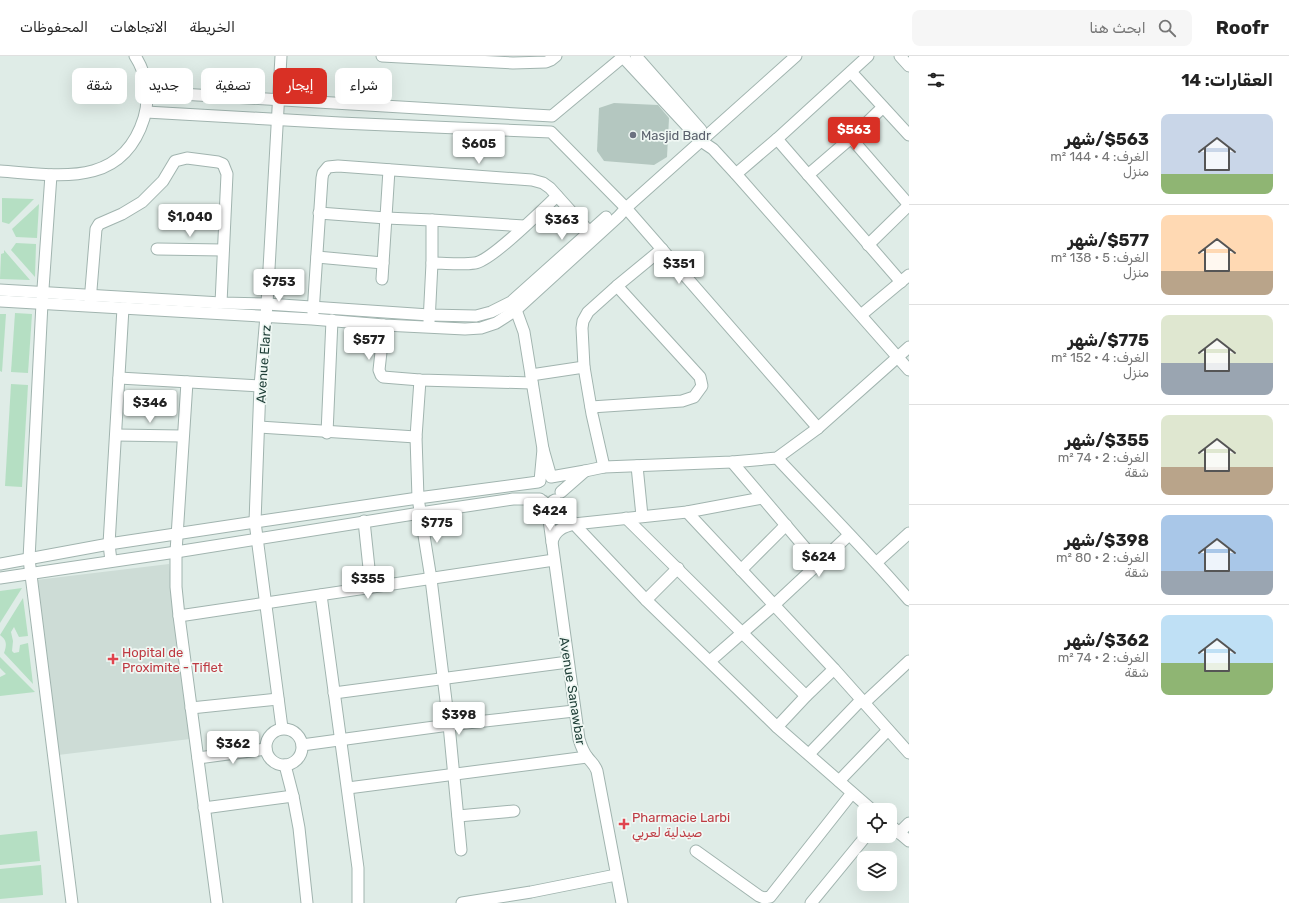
<!DOCTYPE html>
<html lang="ar">
<head>
<meta charset="utf-8">
<style>
  body { margin:0; font-family:Rubik,Vazirmatn,sans-serif; background:#f6f6f6; color:#222; direction:rtl; height:100vh; display:flex; flex-direction:column; font-size:15px; white-space:nowrap }
  * { box-sizing:border-box; margin:0 }
  p { font-size:13px; color:#767676 }
  .icon { flex:none; width:22px; height:22px; fill:none; stroke:currentColor; stroke-width:2; stroke-linecap:round; stroke-linejoin:round }
  .map { position:relative; flex:1; overflow:hidden; direction:ltr }
  .side { display:flex; flex-direction:column; background:#fff; width:380px }
  .side>* { flex:none }
  .top-card { position:absolute; left:12px; top:12px; width:380px; height:36px; direction:rtl; display:flex; gap:8px }
  .fabs { position:absolute; left:857px; top:747px; display:grid; gap:8px }
  .fabs a { display:grid; place-items:center; width:40px; height:40px; border-radius:8px; background:#fff; box-shadow:0 4px 16px #0002; font-size:20px }
  .price { position:absolute; translate:-50% -34px; padding:0 9px; border-radius:4px; background:#fff; color:#222; font-size:13px; line-height:26px; filter:drop-shadow(0 1px 2px #0008) }
  .price::after { content:''; position:absolute; left:50%; top:24px; width:12px; height:9px; margin-left:-6px; background:inherit; clip-path:polygon(0 0,100% 0,50% 100%) }
  .price.active { background:#d93025; color:#fff }
  ul { padding:0; list-style:none }
  li { display:flex; align-items:center; gap:12px; height:100px; padding:0 16px }
  li+li { border-top:1px solid #e0e0e0 }
  li span { display:grid; place-items:center; flex:none; width:112px; height:80px; border-radius:8px; color:#555 }
  li>.icon { margin-inline-start:auto }
  span .icon { width:48px; height:48px; fill:#fffc; stroke-width:1 }
  li b { font-size:17px }
  h2 { display:flex; justify-content:space-between; align-items:center; height:48px; padding:0 16px; font-size:17px }
  .chip { padding:0 14px; border-radius:8px; background:#fff; box-shadow:0 4px 16px #0002; font-size:14px; line-height:36px }
  .chip.active { background:#d93025; color:#fff }
  header { display:flex; align-items:center; gap:24px; box-sizing:border-box; height:56px; padding:0 20px; background:#fff; border-bottom:1px solid #e0e0e0 }
  header strong { font-size:19px }
  nav { display:flex; gap:22px; margin-inline-start:auto; font-size:14px }
  .search { width:280px; height:36px; background:#f6f6f6; display:flex; align-items:center; gap:10px; box-sizing:border-box; padding:0 14px; border-radius:8px; color:#767676; font-size:15px }
  main { display:flex; flex:1; min-height:0 }
  .map>svg:first-child { display:block }
  .built { fill:#cddcd6 }
  .green { fill:#b5dfc3 }
  .building { fill:#b4c7c0 }
  .lines { fill:none; stroke-linecap:round; stroke-linejoin:round }
  .minor-casing { stroke:#a1b4af; stroke-width:13 }
  .minor { stroke:#fff; stroke-width:11 }
  .worship-dot { fill:#6b7280; stroke:#f0f8f4; stroke-width:1.5 }
  .health-dot { fill:#e0444e; stroke:#f0f8f4; stroke-width:1.5 }
  .labels { text-anchor:middle; stroke-width:3.5; stroke-linejoin:round; paint-order:stroke }
  .worship-label { font-size:13px; fill:#5b616d; stroke:#f0f8f4; text-anchor:start }
  .street-label { font-size:13px; fill:#1e3e37; stroke:#f0f8f4 }
  .health-label { font-size:13px; fill:#be3a42; stroke:#f0f8f4; text-anchor:start }
</style>
</head>
<body>
<header>
<strong>Roofr</strong>
<div class="search"><svg class="icon" aria-label="search" viewBox="0 0 24 24"><circle cx="10" cy="10" r="6"/><path d="M15 15l6 6"/></svg>ابحث هنا</div>
<nav><a>الخريطة</a><a>الاتجاهات</a><a>المحفوظات</a></nav>
</header>
<main>
<section class="side">
<h2>العقارات: 14<svg class="icon" aria-label="filters" viewBox="0 0 24 24"><path d="M4 7h16M4 17h16"/><circle cx="9" cy="7" r="2"/><circle cx="15" cy="17" r="2"/></svg></h2>
<ul>
<li><span style="background:linear-gradient(#c9d6e8 75%,#8fb573 0)"><svg class="icon" aria-label="home" viewBox="0 0 24 24"><path d="M3 11l9-7 9 7M6 9v11h12V9"/></svg></span><div><b>$563/شهر</b><p>الغرف: 4 · 144 m²</p><p>منزل</p></div></li>
<li><span style="background:linear-gradient(#ffd9b3 70%,#b9a48a 0)"><svg class="icon" aria-label="home" viewBox="0 0 24 24"><path d="M3 11l9-7 9 7M6 9v11h12V9"/></svg></span><div><b>$577/شهر</b><p>الغرف: 5 · 138 m²</p><p>منزل</p></div></li>
<li><span style="background:linear-gradient(#dfe7d0 60%,#9aa5b1 0)"><svg class="icon" aria-label="home" viewBox="0 0 24 24"><path d="M3 11l9-7 9 7M6 9v11h12V9"/></svg></span><div><b>$775/شهر</b><p>الغرف: 4 · 152 m²</p><p>منزل</p></div></li>
<li><span style="background:linear-gradient(#dfe7d0 65%,#b9a48a 0)"><svg class="icon" aria-label="home" viewBox="0 0 24 24"><path d="M3 11l9-7 9 7M6 9v11h12V9"/></svg></span><div><b>$355/شهر</b><p>الغرف: 2 · 74 m²</p><p>شقة</p></div></li>
<li><span style="background:linear-gradient(#a9c7e8 70%,#9aa5b1 0)"><svg class="icon" aria-label="home" viewBox="0 0 24 24"><path d="M3 11l9-7 9 7M6 9v11h12V9"/></svg></span><div><b>$398/شهر</b><p>الغرف: 2 · 80 m²</p><p>شقة</p></div></li>
<li><span style="background:linear-gradient(#bfe0f5 60%,#8fb573 0)"><svg class="icon" aria-label="home" viewBox="0 0 24 24"><path d="M3 11l9-7 9 7M6 9v11h12V9"/></svg></span><div><b>$362/شهر</b><p>الغرف: 2 · 74 m²</p><p>شقة</p></div></li>
</ul>
</section>
<div class="map">
<svg width="909" height="847" viewBox="0 0 909 847">
  <rect width="100%" height="100%" fill="#dfece7"/>
  <polygon class="built" points="169,508 190,683 58,699 36,524"/>
  <g class="green">
    <polygon points="2,142 34,143 9,168 2,166"/>
    <polygon points="39,148 37,182 16,181 12,173"/>
    <polygon points="16,187 36,188 35,221 11,194"/>
    <polygon points="4,194 30,224 0,223 1,198 4,197"/>
    <polygon points="15,257 32,258 28,317 11,316"/>
    <polygon points="0,258 6,258 2,316 0,315"/>
    <polygon points="11,328 28,329 22,431 5,430"/>
    <polygon points="22,532 0,567 0,535"/>
    <path d="M23,542L28,580L19,581L14,571L11,576L13,585L12,595L14,597L19,596L20,589L28,587L33,628L4,597C7,589 7,584 0,579Z"/>
    <polygon points="0,601 35,636 0,640 0,621 6,618 0,612"/>
    <polygon points="37,775 40,805 0,809 0,779"/>
    <polygon points="41,809 43,839 0,843 0,813"/>
  </g>
  <polygon class="building" points="614,47 658,49 669,62 667,101 654,109 604,105 597,95 599,52"/>
  <g class="lines">
    <defs>
      <g id="minor">
        <polyline points="281,0 267,248 260,330 255,466 282,672"/>
        <polyline points="382,0 513,7 546,6 551,4 556,0"/>
        <polyline points="622,0 701,85 713,93 736,118 909,314"/>
        <polyline points="636,0 701,74"/>
        <polyline points="900,0 909,10"/>
        <polyline points="851,16 909,79"/>
        <polyline points="147,36 552,60 624,0"/>
        <polyline points="146,56 340,67 551,76 626,152 818,372"/>
        <polyline points="851,82 909,149"/>
        <polyline points="777,83 901,226"/>
        <path d="M0,115C58,119 122,133 144,62C150,42 147,18 135,0"/>
        <polyline points="736,118 777,83 868,0"/>
        <polyline points="51,119 42,247 29,503 72,847"/>
        <polyline points="808,119 851,82 883,51"/>
        <polyline points="319,157 386,162 432,164"/>
        <polyline points="868,189 909,149"/>
        <polyline points="157,193 223,194"/>
        <polyline points="317,201 383,207"/>
        <polyline points="432,207 432,164 524,170"/>
        <polyline points="382,223 389,114"/>
        <polyline points="0,234 221,247 267,248 429,259 476,260 491,256 511,246 606,161"/>
        <polyline points="0,245 312,263 384,269 465,273 481,272 496,267 516,254 619,160 626,152 796,0"/>
        <polyline points="90,246 96,173 99,168 122,158 142,146 163,125 175,105 187,102 218,106 223,108 227,118 221,247"/>
        <polyline points="512,248 516,254 524,276 543,393"/>
        <polyline points="313,257 322,122 323,117 328,111 338,110 532,124 543,127 550,132 594,181"/>
        <polyline points="861,259 909,219"/>
        <path d="M429,266L432,207C446,207 461,209 475,207C491,205 542,154 557,140"/>
        <polyline points="384,269 379,314 381,319 383,321 420,324 532,327"/>
        <polyline points="531,319 584,311"/>
        <polyline points="119,322 260,330"/>
        <polyline points="420,324 416,381 418,442 431,523 449,669 461,794"/>
        <polyline points="187,326 176,496 176,531 179,560 217,847"/>
        <polyline points="591,351 682,345 694,341 702,330 700,321 617,230"/>
        <polyline points="259,371 416,381"/>
        <polyline points="327,377 332,264"/>
        <polyline points="116,379 182,380"/>
        <path d="M777,402C821,449 867,495 909,544"/>
        <polyline points="732,406 818,507"/>
        <polyline points="637,410 642,460"/>
        <polyline points="604,411 592,358 584,311 582,272 583,265 588,256 617,230 662,193"/>
        <polyline points="585,415 604,411 732,406 777,402 818,372 909,291"/>
        <polyline points="540,425 543,393 551,421 585,415 561,436"/>
        <polyline points="555,444 574,468 646,544 777,671 872,754"/>
        <polyline points="543,445 546,450 549,464 553,445"/>
        <polyline points="687,456 834,613 909,697"/>
        <polyline points="626,462 806,640"/>
        <path d="M549,464L579,683C581,690 583,696 588,702C592,707 595,709 597,715L622,847"/>
        <polyline points="364,465 371,531"/>
        <path d="M552,486C555,474 563,471 574,468L687,456L762,442"/>
        <polyline points="111,505 109,488 123,252"/>
        <polyline points="877,506 909,477"/>
        <polyline points="0,508 109,488 255,466 418,442 538,426"/>
        <polyline points="741,514 786,469"/>
        <polyline points="0,522 176,496 420,457 513,443 540,443"/>
        <polyline points="321,539 358,812 358,847"/>
        <polyline points="646,544 678,512"/>
        <polyline points="179,560 554,504"/>
        <polyline points="710,605 774,549 849,479"/>
        <polyline points="334,637 568,606"/>
        <polyline points="864,647 909,605"/>
        <polyline points="191,652 278,643"/>
        <polyline points="777,671 806,640 834,613"/>
        <circle cx="284" cy="691" r="18"/>
        <polyline points="302,689 449,669 574,655"/>
        <polyline points="809,698 861,644"/>
        <polyline points="198,702 266,693"/>
        <polyline points="285,709 293,740 299,772 307,847"/>
        <polyline points="839,725 888,674"/>
        <polyline points="348,732 587,701"/>
        <polyline points="204,752 293,740"/>
        <polyline points="458,760 514,755"/>
        <polyline points="890,769 909,785"/>
        <polyline points="899,777 909,767"/>
        <polyline points="696,795 759,840 764,842 770,841 852,737"/>
        <polyline points="462,847 531,836 616,819"/>
        <polyline points="811,847 866,780"/>
      </g>
    </defs>
    <use href="#minor" class="minor-casing"/>
    <use href="#minor" class="minor"/>
  </g>
  <circle class="worship-dot" cx="633" cy="79" r="4"/>
  <g class="health-dot">
    <path d="M111 597h4v4h4v4h-4v4h-4v-4h-4v-4h4z"/>
    <path d="M622 762h4v4h4v4h-4v4h-4v-4h-4v-4h4z"/>
  </g>
  <g class="labels">
    <g class="worship-label">
      <text x="641" y="84">Masjid Badr</text>
    </g>
    <g class="street-label">
      <text transform="translate(263 308) rotate(-86)" y="5">Avenue Elarz</text>
      <text transform="translate(573 635) rotate(81)" y="5">Avenue Sanawbar</text>
    </g>
    <g class="health-label">
      <text x="122" y="601">Hopital de<tspan x="122" dy="15">Proximite - Tiflet</tspan></text>
      <text x="632" y="766">Pharmacie Larbi<tspan x="632" dy="15">صيدلية لعربي</tspan></text>
    </g>
  </g>
</svg>
<div class="fabs">
<a><svg class="icon" aria-label="locate" viewBox="0 0 24 24"><circle cx="12" cy="12" r="6"/><path d="M12 2v4M12 18v4M2 12h4M18 12h4"/></svg></a>
<a><svg class="icon" aria-label="layers" viewBox="0 0 24 24"><path d="M12 4l9 5-9 5-9-5zM3 14l9 5 9-5"/></svg></a>
</div>
<b class="price active" style="left:854px;top:95px">$563</b>
<b class="price" style="left:479px;top:109px">$605</b>
<b class="price" style="left:190px;top:182px">$1,040</b>
<b class="price" style="left:562px;top:185px">$363</b>
<b class="price" style="left:679px;top:229px">$351</b>
<b class="price" style="left:279px;top:247px">$753</b>
<b class="price" style="left:369px;top:305px">$577</b>
<b class="price" style="left:150px;top:368px">$346</b>
<b class="price" style="left:550px;top:476px">$424</b>
<b class="price" style="left:437px;top:488px">$775</b>
<b class="price" style="left:819px;top:522px">$624</b>
<b class="price" style="left:368px;top:544px">$355</b>
<b class="price" style="left:459px;top:680px">$398</b>
<b class="price" style="left:233px;top:709px">$362</b>
<div class="top-card">
<a class="chip">شراء</a>
<a class="chip active">إيجار</a>
<a class="chip">تصفية</a>
<a class="chip">جديد</a>
<a class="chip">شقة</a>
</div>
</div>
</main>
</body>
</html>
